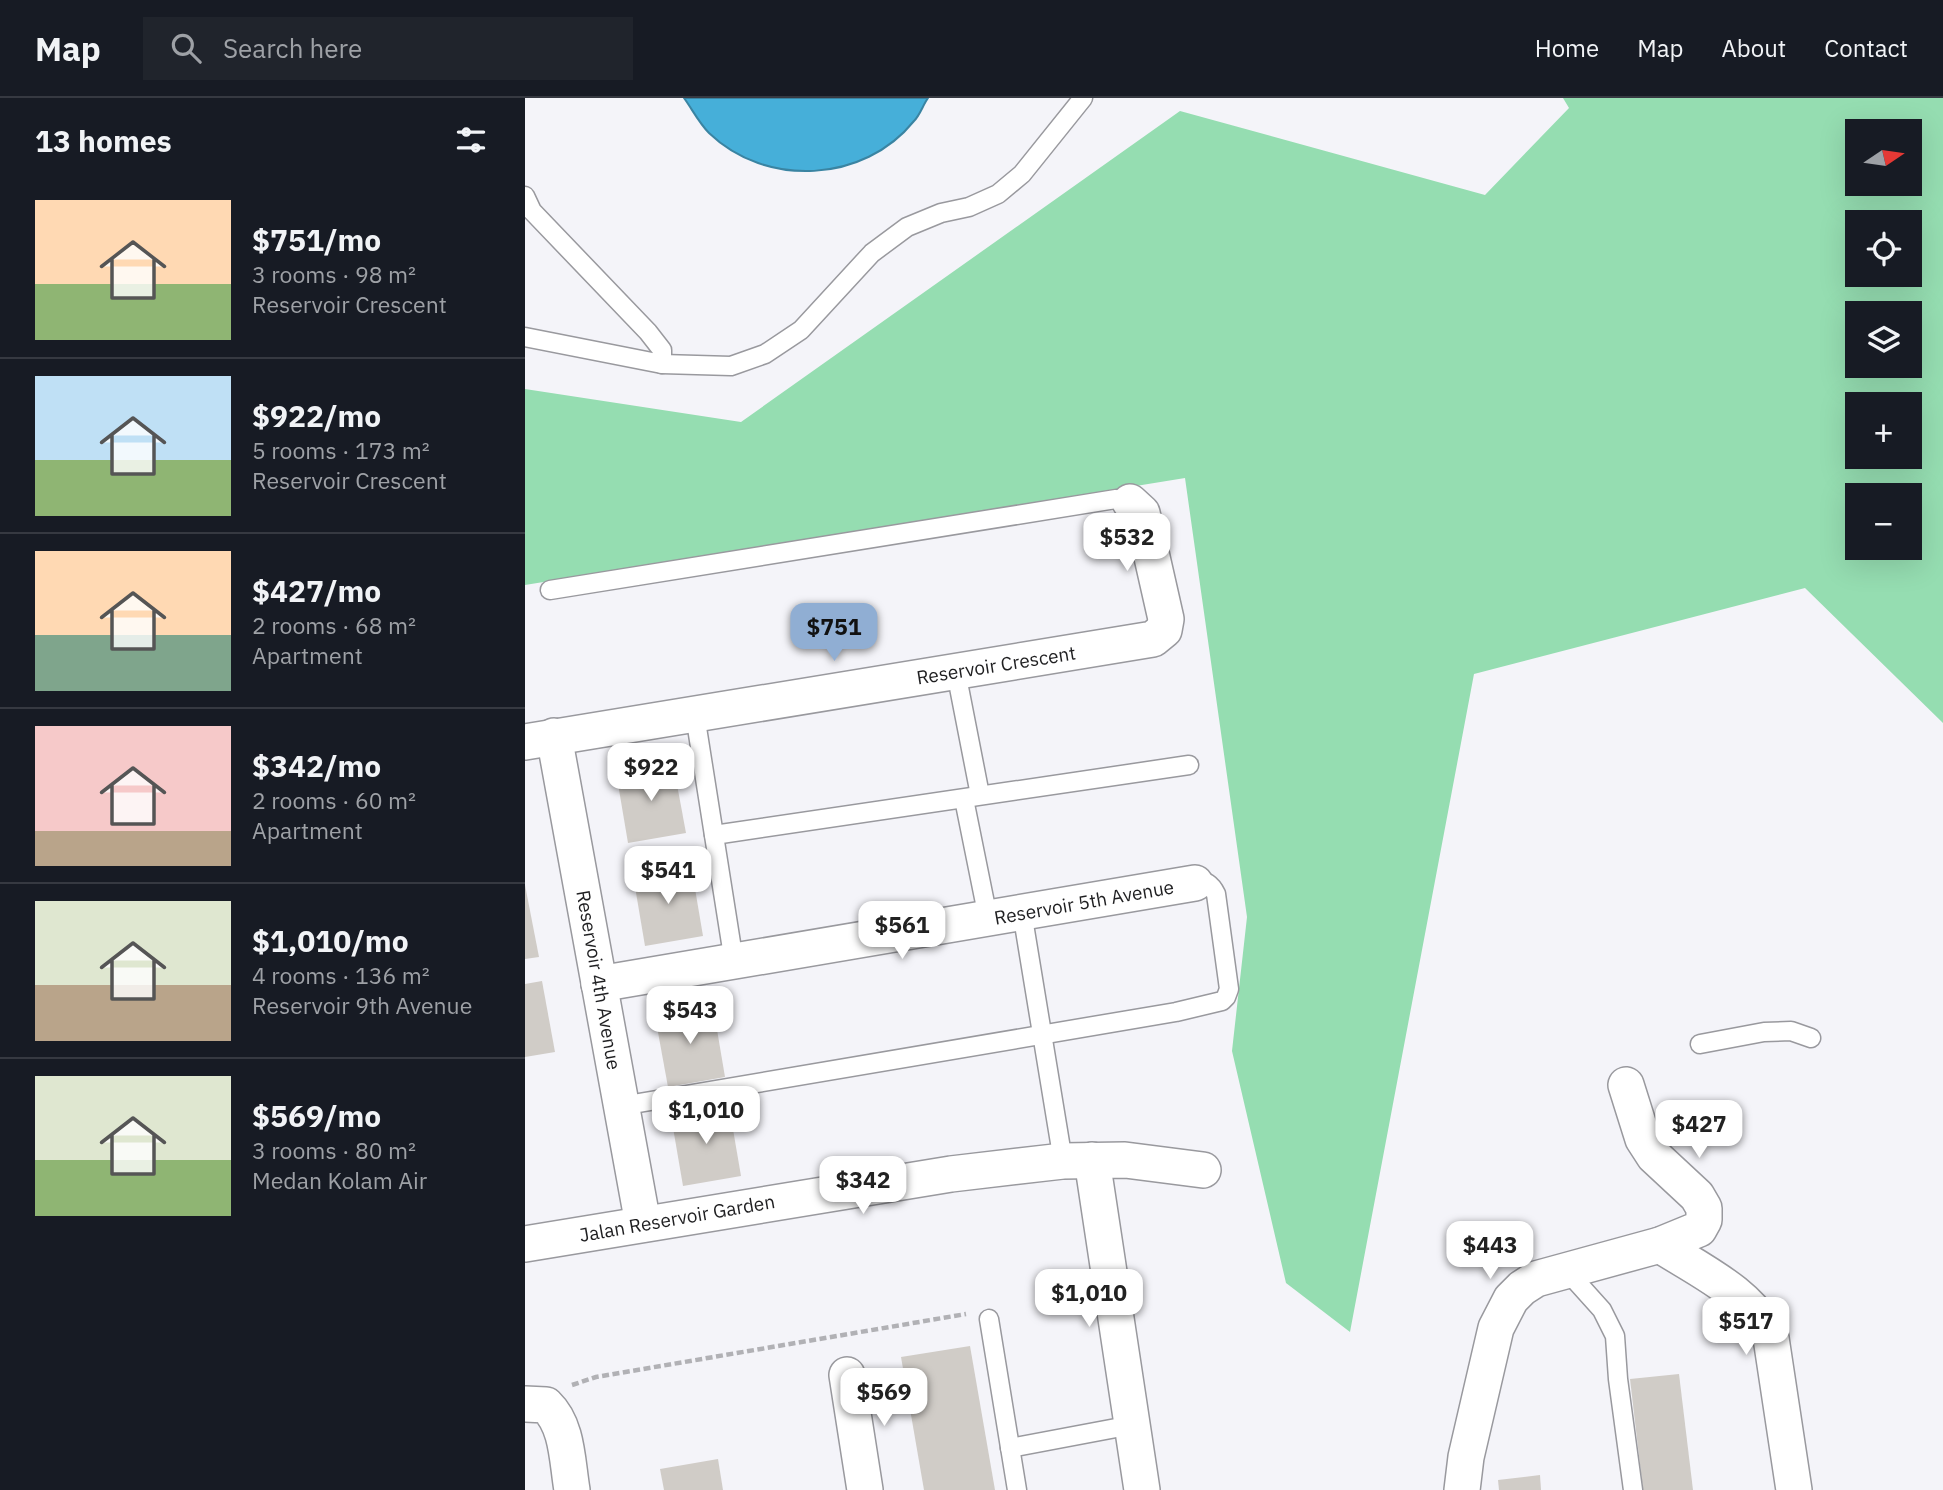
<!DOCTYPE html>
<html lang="en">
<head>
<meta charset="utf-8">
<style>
  body { margin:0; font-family:"IBM Plex Sans",sans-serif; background:#20242c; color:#f1f3f6; height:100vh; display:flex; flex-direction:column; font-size:26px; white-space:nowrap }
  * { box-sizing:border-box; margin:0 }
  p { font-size:23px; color:#9ea1a6 }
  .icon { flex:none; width:38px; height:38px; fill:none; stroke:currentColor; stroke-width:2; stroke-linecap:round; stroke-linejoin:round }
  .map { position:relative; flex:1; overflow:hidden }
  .drawer { display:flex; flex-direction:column; background:#171b24; width:525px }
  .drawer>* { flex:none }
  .needle { width:46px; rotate:77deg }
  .fabs { position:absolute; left:1320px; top:21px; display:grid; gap:14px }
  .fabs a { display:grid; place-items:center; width:77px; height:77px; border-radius:0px; background:#171b24; box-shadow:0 7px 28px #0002; font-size:35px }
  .price { position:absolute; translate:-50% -60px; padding:0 16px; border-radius:14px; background:#fff; color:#222; font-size:23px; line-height:46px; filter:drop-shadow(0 2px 4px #0008) }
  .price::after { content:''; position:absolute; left:50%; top:42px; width:21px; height:16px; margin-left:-10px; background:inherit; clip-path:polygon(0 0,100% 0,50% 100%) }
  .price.active { background:#90aed3; color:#111 }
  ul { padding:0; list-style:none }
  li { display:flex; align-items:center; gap:21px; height:175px; padding:0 35px }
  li+li { border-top:2px solid #363941 }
  li span { display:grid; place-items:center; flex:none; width:196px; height:140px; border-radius:0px; color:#555 }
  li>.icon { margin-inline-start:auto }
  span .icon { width:84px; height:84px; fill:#fffc; stroke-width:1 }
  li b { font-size:30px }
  h2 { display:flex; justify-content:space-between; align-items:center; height:84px; padding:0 35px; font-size:30px }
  header { display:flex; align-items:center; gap:42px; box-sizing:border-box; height:98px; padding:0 35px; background:#171b24; border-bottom:2px solid #363941 }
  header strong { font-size:33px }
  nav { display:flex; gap:38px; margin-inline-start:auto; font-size:24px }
  .search { width:490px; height:63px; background:#20242c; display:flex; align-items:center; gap:18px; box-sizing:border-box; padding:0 24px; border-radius:0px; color:#9ea1a6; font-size:26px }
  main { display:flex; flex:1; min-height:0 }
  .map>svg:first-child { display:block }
  .green { fill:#95ddb1; fill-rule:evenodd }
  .water { fill:#46afd9; stroke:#3a84a2; stroke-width:2 }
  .building { fill:#d0ccc7 }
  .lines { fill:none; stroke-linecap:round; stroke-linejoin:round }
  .service-casing { stroke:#99999e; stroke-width:21 }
  .minor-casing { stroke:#99999e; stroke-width:38 }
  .path { stroke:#b1b1b5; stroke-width:4.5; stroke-dasharray:7 3.5; stroke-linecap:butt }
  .service { stroke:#fff; stroke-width:18 }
  .minor { stroke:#fff; stroke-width:35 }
  .labels { text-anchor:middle; stroke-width:7; stroke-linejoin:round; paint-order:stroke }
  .street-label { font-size:19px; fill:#1f1f21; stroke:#fff }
</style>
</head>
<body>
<header>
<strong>Map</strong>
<div class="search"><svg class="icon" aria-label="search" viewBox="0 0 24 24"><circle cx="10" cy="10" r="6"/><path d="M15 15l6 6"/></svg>Search here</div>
<nav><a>Home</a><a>Map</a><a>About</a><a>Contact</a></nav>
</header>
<main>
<section class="drawer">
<h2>13 homes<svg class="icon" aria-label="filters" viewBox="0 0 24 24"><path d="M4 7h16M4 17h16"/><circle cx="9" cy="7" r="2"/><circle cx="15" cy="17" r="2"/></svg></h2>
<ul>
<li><span style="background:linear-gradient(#ffd9b3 60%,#8fb573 0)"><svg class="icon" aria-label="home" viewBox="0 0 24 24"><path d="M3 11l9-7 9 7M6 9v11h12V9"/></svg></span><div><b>$751/mo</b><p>3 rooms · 98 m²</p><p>Reservoir Crescent</p></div></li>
<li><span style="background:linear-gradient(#bfe0f5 60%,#8fb573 0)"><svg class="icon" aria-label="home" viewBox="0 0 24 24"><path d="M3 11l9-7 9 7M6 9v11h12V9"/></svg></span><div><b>$922/mo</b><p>5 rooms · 173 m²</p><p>Reservoir Crescent</p></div></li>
<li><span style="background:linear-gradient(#ffd9b3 60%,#7fa58c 0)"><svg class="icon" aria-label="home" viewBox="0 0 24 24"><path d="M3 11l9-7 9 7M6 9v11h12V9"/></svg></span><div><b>$427/mo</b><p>2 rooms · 68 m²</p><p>Apartment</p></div></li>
<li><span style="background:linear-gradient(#f6c9c9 75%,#b9a48a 0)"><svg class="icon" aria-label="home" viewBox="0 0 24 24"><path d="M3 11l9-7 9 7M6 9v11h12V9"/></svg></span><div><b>$342/mo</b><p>2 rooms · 60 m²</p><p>Apartment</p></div></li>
<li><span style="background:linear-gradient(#dfe7d0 60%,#b9a48a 0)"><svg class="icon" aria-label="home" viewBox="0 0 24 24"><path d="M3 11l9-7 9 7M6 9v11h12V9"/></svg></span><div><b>$1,010/mo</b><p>4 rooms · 136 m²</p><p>Reservoir 9th Avenue</p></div></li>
<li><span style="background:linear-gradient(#dfe7d0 60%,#8fb573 0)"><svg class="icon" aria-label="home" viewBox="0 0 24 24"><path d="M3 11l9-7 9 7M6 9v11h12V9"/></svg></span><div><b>$569/mo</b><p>3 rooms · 80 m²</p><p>Medan Kolam Air</p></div></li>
</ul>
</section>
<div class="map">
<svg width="1418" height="1392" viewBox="0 0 1418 1392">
  <rect width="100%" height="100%" fill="#f4f4f9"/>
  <path class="green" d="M1038,0H1418V625L1280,490L949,576L825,1234L761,1185L707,953L722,819L660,380L0,487V291L216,324L655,13L960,97L1044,10ZM1332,33H1384V86H1332ZM1332,124H1384V177H1332ZM1332,215H1384V268H1332ZM1332,306H1384V359H1332ZM1332,397H1384V450H1332Z"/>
  <path class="water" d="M159,0H403C398,7 395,17 389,23C339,85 241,90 184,35C174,25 167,11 159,0Z"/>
  <g class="building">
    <polygon points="148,665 161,735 103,745 91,674"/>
    <polygon points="166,767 178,838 120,848 108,777"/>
    <polygon points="0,787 14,859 0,861"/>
    <polygon points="17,883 30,954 0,959 0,886"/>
    <polygon points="188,908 200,979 143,989 130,918"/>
    <polygon points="204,1008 216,1078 158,1088 146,1018"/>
    <polygon points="445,1248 470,1392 399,1392 376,1259"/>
    <polygon points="1154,1276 1168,1392 1118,1392 1105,1281"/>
    <polygon points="193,1361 198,1392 139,1392 135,1371"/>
    <polygon points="1015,1377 1016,1392 974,1392 973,1382"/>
  </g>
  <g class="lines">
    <defs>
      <g id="service">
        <polyline points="0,98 7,113 123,234 137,252 137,266"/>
        <polyline points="0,239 137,266 206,268 240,256 276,232 347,155 382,129 416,115 444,109 473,96 497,76 558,0"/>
        <polyline points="25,492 591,401 605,404"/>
        <polyline points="431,574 455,697"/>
        <polyline points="170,617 209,864"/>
        <polyline points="439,701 463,820"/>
        <polyline points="189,737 664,667"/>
        <polyline points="497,814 538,1063"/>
        <polyline points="1175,946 1239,934 1266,933 1286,940"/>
        <path d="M96,1008L651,914L697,903L701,899L704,891L691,796C686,786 681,783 670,782V785"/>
        <polyline points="1041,1172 1077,1212 1090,1238 1093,1281 1108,1392"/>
        <polyline points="464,1221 492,1392"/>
        <polyline points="485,1350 607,1327"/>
      </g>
      <g id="minor">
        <polyline points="29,638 118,1126"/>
        <polyline points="0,644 628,541 639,532 641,521 617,415 605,404"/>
        <polyline points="74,886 670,785"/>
        <polyline points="567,1062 617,1392"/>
        <polyline points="0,1146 426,1076 538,1063 600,1062 678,1072"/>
        <path d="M1135,1147C1174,1172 1227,1196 1246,1240L1269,1392"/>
        <polyline points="322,1277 340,1392"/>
        <path d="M0,1306L21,1307C43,1328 42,1363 47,1392"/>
        <polyline points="937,1392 941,1359 971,1230 986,1201 997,1190 1011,1181 1135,1147 1174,1131 1179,1122 1179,1110 1172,1098 1129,1058 1118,1041 1101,987"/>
      </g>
    </defs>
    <use href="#service" class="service-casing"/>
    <use href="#minor" class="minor-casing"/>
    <polyline class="path" points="47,1287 71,1279 441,1216"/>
    <use href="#service" class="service"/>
    <use href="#minor" class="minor"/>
  </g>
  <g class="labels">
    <g class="street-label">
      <text transform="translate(471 567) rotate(-9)" y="7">Reservoir Crescent</text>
      <text transform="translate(559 804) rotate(-10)" y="7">Reservoir 5th Avenue</text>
      <text transform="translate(74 882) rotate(80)" y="7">Reservoir 4th Avenue</text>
      <text transform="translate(152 1120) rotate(-10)" y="7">Jalan Reservoir Garden</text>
    </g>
  </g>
</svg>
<div class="fabs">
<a><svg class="needle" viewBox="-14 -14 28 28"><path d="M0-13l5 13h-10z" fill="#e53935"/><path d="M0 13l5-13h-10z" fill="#9ea1a6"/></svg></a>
<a><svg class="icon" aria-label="locate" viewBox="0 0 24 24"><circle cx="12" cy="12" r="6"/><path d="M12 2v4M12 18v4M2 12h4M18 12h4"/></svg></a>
<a><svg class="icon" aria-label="layers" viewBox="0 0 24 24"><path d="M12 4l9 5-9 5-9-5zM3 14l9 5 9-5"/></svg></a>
<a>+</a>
<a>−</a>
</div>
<b class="price" style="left:602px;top:475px">$532</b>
<b class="price active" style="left:309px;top:565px">$751</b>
<b class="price" style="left:126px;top:705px">$922</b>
<b class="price" style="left:143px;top:808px">$541</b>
<b class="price" style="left:377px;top:863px">$561</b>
<b class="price" style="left:165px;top:948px">$543</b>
<b class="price" style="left:181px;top:1048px">$1,010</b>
<b class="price" style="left:1174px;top:1062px">$427</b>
<b class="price" style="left:338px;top:1118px">$342</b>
<b class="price" style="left:965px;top:1183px">$443</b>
<b class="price" style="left:564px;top:1231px">$1,010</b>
<b class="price" style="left:1221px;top:1259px">$517</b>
<b class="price" style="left:359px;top:1330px">$569</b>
</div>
</main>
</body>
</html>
